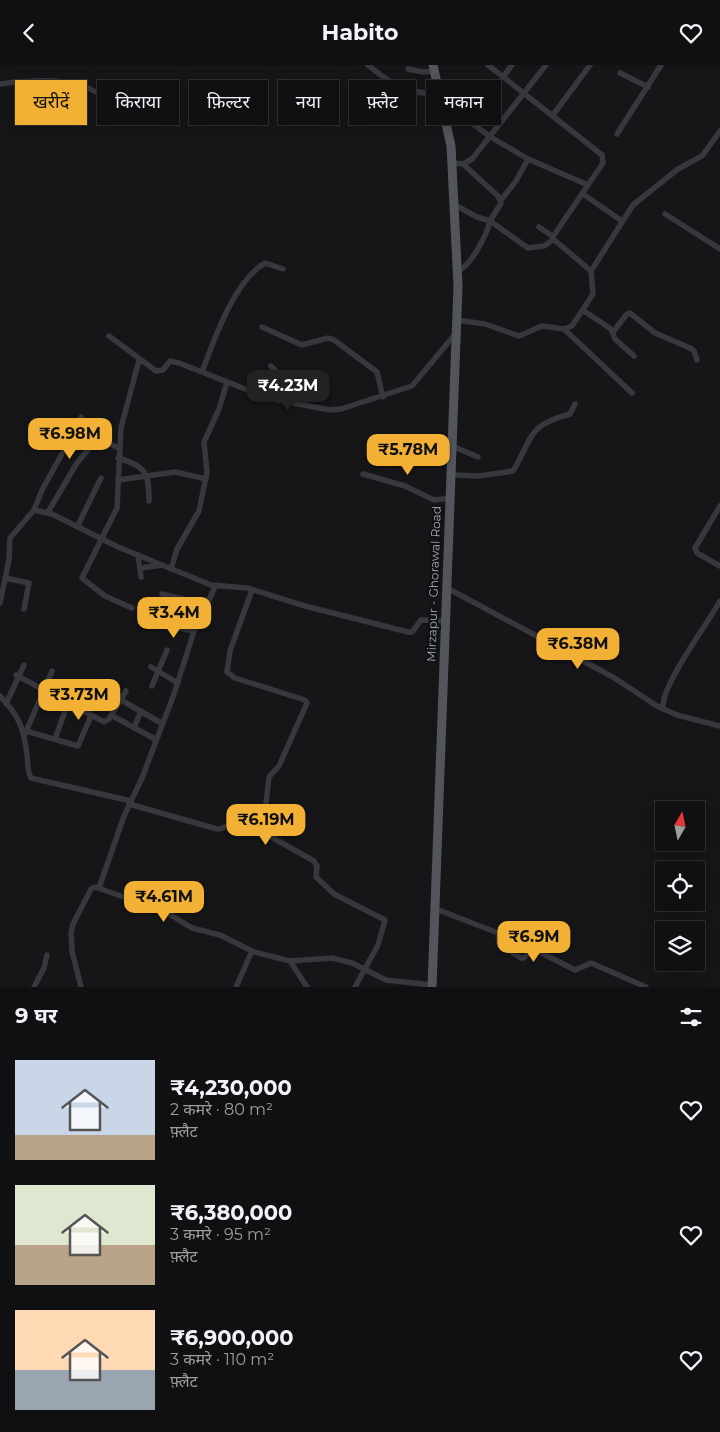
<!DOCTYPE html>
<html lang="hi">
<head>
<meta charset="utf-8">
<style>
  body { margin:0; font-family:Montserrat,"Noto Sans Devanagari",sans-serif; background:#19191b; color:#f1f3f6; height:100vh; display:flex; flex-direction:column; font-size:19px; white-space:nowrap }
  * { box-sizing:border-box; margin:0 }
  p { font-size:16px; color:#9c9d9f }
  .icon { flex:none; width:28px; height:28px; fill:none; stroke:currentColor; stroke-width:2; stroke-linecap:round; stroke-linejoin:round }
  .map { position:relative; height:922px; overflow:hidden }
  .sheet { display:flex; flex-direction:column; background:#101012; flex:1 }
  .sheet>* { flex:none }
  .guide { position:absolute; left:15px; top:15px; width:690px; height:45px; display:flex; gap:10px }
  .needle { width:32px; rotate:9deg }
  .controls { position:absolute; left:655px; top:736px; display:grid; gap:10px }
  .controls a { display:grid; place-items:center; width:50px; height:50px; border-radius:0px; background:#101012; box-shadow:0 2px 12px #0003,0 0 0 1px #303032; font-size:25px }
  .price { position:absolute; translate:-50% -42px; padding:0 11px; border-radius:10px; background:#f2b134; color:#111; font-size:16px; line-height:32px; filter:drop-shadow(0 1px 2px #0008) }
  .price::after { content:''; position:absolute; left:50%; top:30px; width:15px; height:11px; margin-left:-8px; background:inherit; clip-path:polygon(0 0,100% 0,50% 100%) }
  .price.selected { background:#222; color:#fff }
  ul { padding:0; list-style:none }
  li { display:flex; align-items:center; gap:15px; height:125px; padding:0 15px }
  li span { display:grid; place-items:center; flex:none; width:140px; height:100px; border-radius:0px; color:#555 }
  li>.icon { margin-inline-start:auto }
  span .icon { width:60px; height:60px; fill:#fffc; stroke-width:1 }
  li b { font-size:21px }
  h2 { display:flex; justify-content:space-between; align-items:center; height:60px; padding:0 15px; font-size:21px }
  .pill { padding:0 18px; border-radius:0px; background:#101012; box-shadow:0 2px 12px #0003,0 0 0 1px #303032; font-size:18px; line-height:45px }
  .pill.selected { background:#f2b134; color:#111 }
  header { display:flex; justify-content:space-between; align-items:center; height:65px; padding:0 15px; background:#101012; font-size:22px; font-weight:700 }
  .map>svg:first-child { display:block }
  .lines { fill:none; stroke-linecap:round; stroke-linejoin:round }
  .minor { stroke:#37383d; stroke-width:5.5 }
  .primary { stroke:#53555c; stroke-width:9 }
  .labels { text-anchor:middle; stroke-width:4.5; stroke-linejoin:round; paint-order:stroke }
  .street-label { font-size:12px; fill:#a8adb8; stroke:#111113 }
</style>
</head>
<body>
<header><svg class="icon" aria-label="back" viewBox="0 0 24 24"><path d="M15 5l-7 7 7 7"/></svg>Habito<svg class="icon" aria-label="heart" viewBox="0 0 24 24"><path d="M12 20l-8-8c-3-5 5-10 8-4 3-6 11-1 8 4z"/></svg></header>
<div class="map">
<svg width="720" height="922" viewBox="0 0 720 922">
  <rect width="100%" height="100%" fill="#161618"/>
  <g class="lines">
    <g class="minor">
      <path d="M368,0C394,22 406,27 440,30"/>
      <polyline points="488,0 602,90 603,98 552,173 591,206"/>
      <polyline points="408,4 423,7 435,6"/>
      <polyline points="620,8 648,22"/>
      <polyline points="503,12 512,0"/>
      <path d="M0,19C23,16 61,13 83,21C89,23 96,27 101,30"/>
      <polyline points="441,35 489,71 528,94 588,120"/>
      <polyline points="553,50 590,0"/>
      <polyline points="617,69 661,0"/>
      <polyline points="452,98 463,99 472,94 546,0"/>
      <polyline points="583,129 622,156"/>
      <polyline points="501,135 516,116 528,94"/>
      <polyline points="453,139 477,152 490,156 501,138 498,131 463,99"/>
      <polyline points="665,149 720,184"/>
      <polyline points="539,162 552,171"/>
      <path d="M458,206C471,201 487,169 490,156L528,183L544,181L553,175"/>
      <polyline points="584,246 611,264 615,274 634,291"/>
      <polyline points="457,255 485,259 519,271 542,261 564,264 572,261 593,229 591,206 633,140 678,104 702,91 720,66"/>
      <polyline points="262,262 302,280 328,273 334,275 377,307 383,332"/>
      <polyline points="564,264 632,328"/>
      <polyline points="613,267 627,249 630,248 655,268 690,283 694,286 697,295"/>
      <polyline points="109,271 156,306 163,305 170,296 179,298 268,333 330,345 341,344 412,321 456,268"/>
      <polyline points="271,301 276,306 278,316 285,321 285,335"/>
      <path d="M202,307C214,275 234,216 265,198L283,204"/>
      <polyline points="74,367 81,352"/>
      <polyline points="452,381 478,392"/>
      <path d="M118,393C146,401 149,408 149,436"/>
      <polyline points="363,409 405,421 434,435 450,433"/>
      <path d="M452,410L479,411L513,406C534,371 526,361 570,349L575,339"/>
      <polyline points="118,415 175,407 206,414"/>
      <polyline points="720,441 695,483 697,488 720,501"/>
      <polyline points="34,445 42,425 74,367 81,366 119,383"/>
      <polyline points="48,447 77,398 96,375"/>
      <polyline points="77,462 101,413"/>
      <polyline points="138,490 141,512"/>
      <polyline points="141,503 162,500"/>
      <polyline points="171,504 177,484 199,446 207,407 204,377 219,344 227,317"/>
      <polyline points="5,513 29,518 24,544"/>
      <polyline points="447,523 613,612 657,641 677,650 720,661"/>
      <polyline points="252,525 230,586 227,607 235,613 305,635 307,638 279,701 269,712 265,747 257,764"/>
      <polyline points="162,529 208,540"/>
      <polyline points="0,538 9,495 10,473 34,445 52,449 118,482 211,520 247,523 305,541 408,567 412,567 421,555 445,556"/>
      <polyline points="132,543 105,531 82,513 117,443 121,363 139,295"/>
      <polyline points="159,559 194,566"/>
      <polyline points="151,602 178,618"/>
      <polyline points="16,610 104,657 109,654 126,626"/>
      <polyline points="152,621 167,585"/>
      <path d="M0,631C19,651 24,663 27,690C28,697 27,706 31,713L131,736"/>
      <polyline points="121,635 161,658"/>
      <polyline points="6,639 24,600"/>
      <path d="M663,644C660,621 708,559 720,536"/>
      <polyline points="111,650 155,674"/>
      <polyline points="134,663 141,646"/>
      <polyline points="26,666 78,681 91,651"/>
      <polyline points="25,669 52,606"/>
      <polyline points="55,674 68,638"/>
      <path d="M129,739L217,764C227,764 231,755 241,755L314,796L317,801L316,812L334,829L385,855L378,880L355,922"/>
      <polyline points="265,746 279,753 269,771"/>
      <polyline points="99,823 124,751 142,713 174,629 194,566 215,522"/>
      <polyline points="436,844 498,868 499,879 521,893 524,893 532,884 536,885 575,905 591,898 646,922"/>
      <polyline points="290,896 332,893 352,898 386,915 432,920"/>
      <polyline points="34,922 44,903 47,890"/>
      <polyline points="81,922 72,886 71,868 73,859 91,824 95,822 164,846 192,863 220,870 254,887 290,896 307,922"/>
      <polyline points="236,922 252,886"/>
    </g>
    <polyline class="primary" points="432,922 458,221 451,81 433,0"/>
  </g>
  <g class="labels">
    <g class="street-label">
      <text transform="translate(434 519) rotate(-88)" y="4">Mirzapur - Ghorawal Road</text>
    </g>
  </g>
</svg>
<div class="controls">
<a><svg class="needle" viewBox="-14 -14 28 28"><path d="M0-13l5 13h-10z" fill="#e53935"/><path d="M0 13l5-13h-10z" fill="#9c9d9f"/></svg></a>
<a><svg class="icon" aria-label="locate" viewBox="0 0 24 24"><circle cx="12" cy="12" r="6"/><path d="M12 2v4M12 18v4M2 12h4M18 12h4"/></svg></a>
<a><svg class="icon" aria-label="layers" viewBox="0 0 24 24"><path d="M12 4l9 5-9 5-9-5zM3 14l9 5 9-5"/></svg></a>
</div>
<b class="price selected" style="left:288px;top:347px">₹4.23M</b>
<b class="price" style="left:70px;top:395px">₹6.98M</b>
<b class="price" style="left:408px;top:411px">₹5.78M</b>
<b class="price" style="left:174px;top:574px">₹3.4M</b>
<b class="price" style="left:578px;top:605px">₹6.38M</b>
<b class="price" style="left:79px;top:656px">₹3.73M</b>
<b class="price" style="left:266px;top:781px">₹6.19M</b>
<b class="price" style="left:164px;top:858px">₹4.61M</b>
<b class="price" style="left:534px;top:898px">₹6.9M</b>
<div class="guide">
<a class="pill selected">खरीदें</a>
<a class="pill">किराया</a>
<a class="pill">फ़िल्टर</a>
<a class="pill">नया</a>
<a class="pill">फ़्लैट</a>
<a class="pill">मकान</a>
</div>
</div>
<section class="sheet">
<h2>9 घर<svg class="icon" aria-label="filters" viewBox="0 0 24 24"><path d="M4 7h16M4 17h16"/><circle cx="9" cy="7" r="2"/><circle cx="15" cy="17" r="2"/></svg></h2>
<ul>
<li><span style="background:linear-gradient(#c9d6e8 75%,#b9a48a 0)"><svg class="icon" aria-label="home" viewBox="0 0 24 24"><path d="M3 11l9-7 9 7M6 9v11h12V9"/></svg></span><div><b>₹4,230,000</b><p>2 कमरे · 80 m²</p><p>फ़्लैट</p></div><svg class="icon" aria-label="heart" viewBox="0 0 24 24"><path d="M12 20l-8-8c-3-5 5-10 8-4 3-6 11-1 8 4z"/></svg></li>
<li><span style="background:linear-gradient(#dfe7d0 60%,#b9a48a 0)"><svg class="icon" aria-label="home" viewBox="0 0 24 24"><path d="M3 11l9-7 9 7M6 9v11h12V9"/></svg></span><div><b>₹6,380,000</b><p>3 कमरे · 95 m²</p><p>फ़्लैट</p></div><svg class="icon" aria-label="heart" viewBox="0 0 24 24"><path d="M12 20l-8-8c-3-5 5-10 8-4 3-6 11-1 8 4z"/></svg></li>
<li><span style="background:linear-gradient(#ffd9b3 60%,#9aa5b1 0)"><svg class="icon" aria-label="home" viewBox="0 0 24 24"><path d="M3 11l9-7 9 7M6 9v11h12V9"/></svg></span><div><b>₹6,900,000</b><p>3 कमरे · 110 m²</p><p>फ़्लैट</p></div><svg class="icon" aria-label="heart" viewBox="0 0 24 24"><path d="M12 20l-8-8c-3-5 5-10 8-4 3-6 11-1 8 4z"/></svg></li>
</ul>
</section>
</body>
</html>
